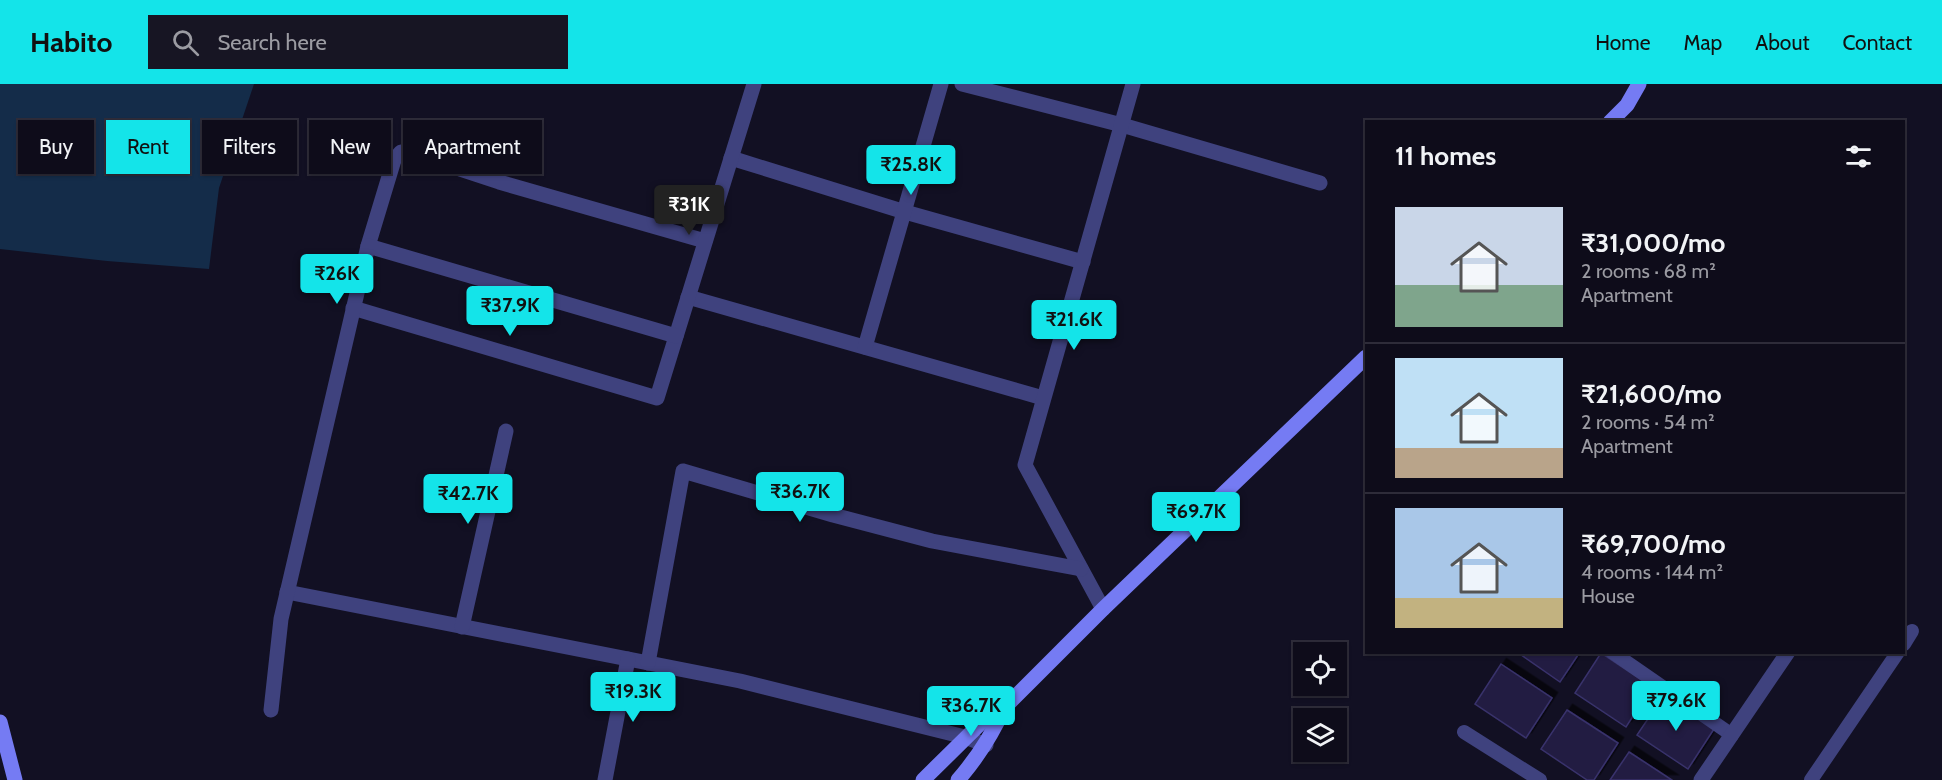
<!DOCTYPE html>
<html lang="en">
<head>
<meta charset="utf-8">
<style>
  body { margin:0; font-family:Cabin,sans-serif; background:#171523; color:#f1f3f6; height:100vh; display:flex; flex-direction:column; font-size:22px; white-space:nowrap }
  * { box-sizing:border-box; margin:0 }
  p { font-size:20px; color:#9b9ba2 }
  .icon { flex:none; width:33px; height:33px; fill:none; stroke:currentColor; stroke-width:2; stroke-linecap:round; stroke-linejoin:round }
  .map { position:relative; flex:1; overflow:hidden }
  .drawer { position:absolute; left:1365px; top:36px; width:540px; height:534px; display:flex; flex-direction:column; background:#0e0c1a; border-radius:0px; box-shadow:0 2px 4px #0004,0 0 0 2px #2e2c39 }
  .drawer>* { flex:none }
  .hud { position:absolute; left:18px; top:36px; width:570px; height:54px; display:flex; gap:12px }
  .buttons { position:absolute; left:1293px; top:558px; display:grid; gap:12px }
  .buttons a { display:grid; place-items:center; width:54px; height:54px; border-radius:0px; background:#0e0c1a; box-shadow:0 2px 4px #0004,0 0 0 2px #2e2c39; font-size:30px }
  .price { position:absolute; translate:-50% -51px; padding:0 14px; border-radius:6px; background:#14e4e9; color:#111; font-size:20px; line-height:39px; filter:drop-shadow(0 2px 3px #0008) }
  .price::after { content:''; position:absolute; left:50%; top:36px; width:18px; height:14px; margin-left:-9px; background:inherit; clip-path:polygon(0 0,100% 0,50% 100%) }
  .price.current { background:#222; color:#fff }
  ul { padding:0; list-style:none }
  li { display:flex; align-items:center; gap:18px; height:150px; padding:0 30px }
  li+li { border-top:2px solid #2e2c39 }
  li span { display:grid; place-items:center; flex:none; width:168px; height:120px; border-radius:0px; color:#555 }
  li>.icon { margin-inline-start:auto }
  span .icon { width:72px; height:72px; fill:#fffc; stroke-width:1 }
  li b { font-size:26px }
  h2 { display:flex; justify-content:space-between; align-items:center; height:72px; padding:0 30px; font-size:26px }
  .chip { padding:0 21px; border-radius:0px; background:#0e0c1a; box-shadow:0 2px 4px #0004,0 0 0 2px #2e2c39; font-size:21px; line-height:54px }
  .chip.current { background:#14e4e9; color:#111 }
  header { display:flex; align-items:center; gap:36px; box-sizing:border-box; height:84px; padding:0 30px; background:#14e4e9; color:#111 }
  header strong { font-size:28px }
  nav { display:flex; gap:33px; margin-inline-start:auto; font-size:21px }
  .search { width:420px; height:54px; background:#171523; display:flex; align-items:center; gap:15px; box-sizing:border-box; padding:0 21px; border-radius:0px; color:#9b9ba2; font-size:22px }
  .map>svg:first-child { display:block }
  .water { fill:#142c49 }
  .building { fill:#231e43; stroke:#39326c; stroke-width:1.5; filter:url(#shadow) }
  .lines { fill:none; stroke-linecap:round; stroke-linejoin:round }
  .lane { stroke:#3f427e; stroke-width:14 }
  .street { stroke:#3f427e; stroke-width:15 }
  .secondary { stroke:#757bf3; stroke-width:15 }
</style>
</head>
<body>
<header>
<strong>Habito</strong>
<div class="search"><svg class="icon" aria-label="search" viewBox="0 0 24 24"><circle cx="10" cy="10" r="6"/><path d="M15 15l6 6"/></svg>Search here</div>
<nav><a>Home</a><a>Map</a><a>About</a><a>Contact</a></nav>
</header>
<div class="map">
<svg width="1942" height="696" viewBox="0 0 1942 696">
  <defs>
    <filter id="shadow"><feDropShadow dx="5.5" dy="-5.5" stdDeviation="0" flood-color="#0009"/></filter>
  </defs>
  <rect width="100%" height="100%" fill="#121023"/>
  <polygon class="water" points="0,0 254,0 219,104 209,185 107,177 0,165"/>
  <g class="building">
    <polygon points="1517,568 1580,568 1560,598"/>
    <polygon points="1601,569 1652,603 1626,643 1575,609"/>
    <polygon points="1501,580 1552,614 1526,654 1475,620"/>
    <polygon points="1664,611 1714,645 1688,685 1637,651"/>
    <polygon points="1567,626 1618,659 1594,696 1587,696 1541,665"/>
    <polygon points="1629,668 1672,696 1610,696"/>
  </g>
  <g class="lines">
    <g class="lane">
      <polyline points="1904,560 1912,547"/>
      <polyline points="1612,568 1732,651"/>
      <polyline points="1464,648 1540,696"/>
      <polyline points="1811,696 1898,568"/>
    </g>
    <g class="street">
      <polyline points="962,0 1122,41 1320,99"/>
      <polyline points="731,74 905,128 1083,178"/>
      <polyline points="368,162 394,76 401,68 411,69 499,98 705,157"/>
      <polyline points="688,213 1043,314"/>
      <polyline points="353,224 657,314 754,0"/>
      <polyline points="865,263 941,0"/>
      <polyline points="287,508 740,597 965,653 986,661"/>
      <polyline points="1103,525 1025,381 1133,0"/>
      <polyline points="462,543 506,347"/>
      <polyline points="648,579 683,387 833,431 932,457 1081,485"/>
      <polyline points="271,626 281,535 368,162 676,252"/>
      <polyline points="605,696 628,575"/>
      <polyline points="1701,696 1788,568"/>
    </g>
    <g class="secondary">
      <polyline points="1610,38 1627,21 1639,0"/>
      <polyline points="0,638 15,696"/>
      <polyline points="923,696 986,634 1004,624 1103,525 1366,273"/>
      <path d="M958,696C978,673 992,651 1004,624"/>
    </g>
  </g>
</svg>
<div class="buttons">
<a><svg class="icon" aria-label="locate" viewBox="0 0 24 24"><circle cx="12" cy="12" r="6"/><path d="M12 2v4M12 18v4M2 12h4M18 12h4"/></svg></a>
<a><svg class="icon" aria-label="layers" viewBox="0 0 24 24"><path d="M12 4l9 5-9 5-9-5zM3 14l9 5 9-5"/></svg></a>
</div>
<b class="price" style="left:911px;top:112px">₹25.8K</b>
<b class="price current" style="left:689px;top:152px">₹31K</b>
<b class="price" style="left:337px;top:221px">₹26K</b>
<b class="price" style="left:510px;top:253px">₹37.9K</b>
<b class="price" style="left:1074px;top:267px">₹21.6K</b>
<b class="price" style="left:800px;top:439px">₹36.7K</b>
<b class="price" style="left:468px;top:441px">₹42.7K</b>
<b class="price" style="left:1196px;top:459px">₹69.7K</b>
<b class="price" style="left:633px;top:639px">₹19.3K</b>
<b class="price" style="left:1676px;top:648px">₹79.6K</b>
<b class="price" style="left:971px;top:653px">₹36.7K</b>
<div class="hud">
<a class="chip">Buy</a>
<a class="chip current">Rent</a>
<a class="chip">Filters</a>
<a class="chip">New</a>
<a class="chip">Apartment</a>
</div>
<section class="drawer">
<h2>11 homes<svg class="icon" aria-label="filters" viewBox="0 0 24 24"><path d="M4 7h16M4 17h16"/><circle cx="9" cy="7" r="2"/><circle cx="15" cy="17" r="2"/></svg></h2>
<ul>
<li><span style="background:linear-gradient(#c9d6e8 65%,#7fa58c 0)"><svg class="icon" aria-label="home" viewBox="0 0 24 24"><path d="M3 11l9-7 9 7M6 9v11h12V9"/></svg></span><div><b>₹31,000/mo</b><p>2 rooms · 68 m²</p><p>Apartment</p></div></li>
<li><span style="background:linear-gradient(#bfe0f5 75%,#b9a48a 0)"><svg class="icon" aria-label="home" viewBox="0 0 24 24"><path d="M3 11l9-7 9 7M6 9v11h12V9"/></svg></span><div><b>₹21,600/mo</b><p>2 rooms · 54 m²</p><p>Apartment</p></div></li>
<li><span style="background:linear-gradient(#a9c7e8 75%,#c2b280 0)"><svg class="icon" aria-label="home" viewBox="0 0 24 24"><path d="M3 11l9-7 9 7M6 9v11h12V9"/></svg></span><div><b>₹69,700/mo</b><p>4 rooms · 144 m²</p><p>House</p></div></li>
</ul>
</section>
</div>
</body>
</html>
